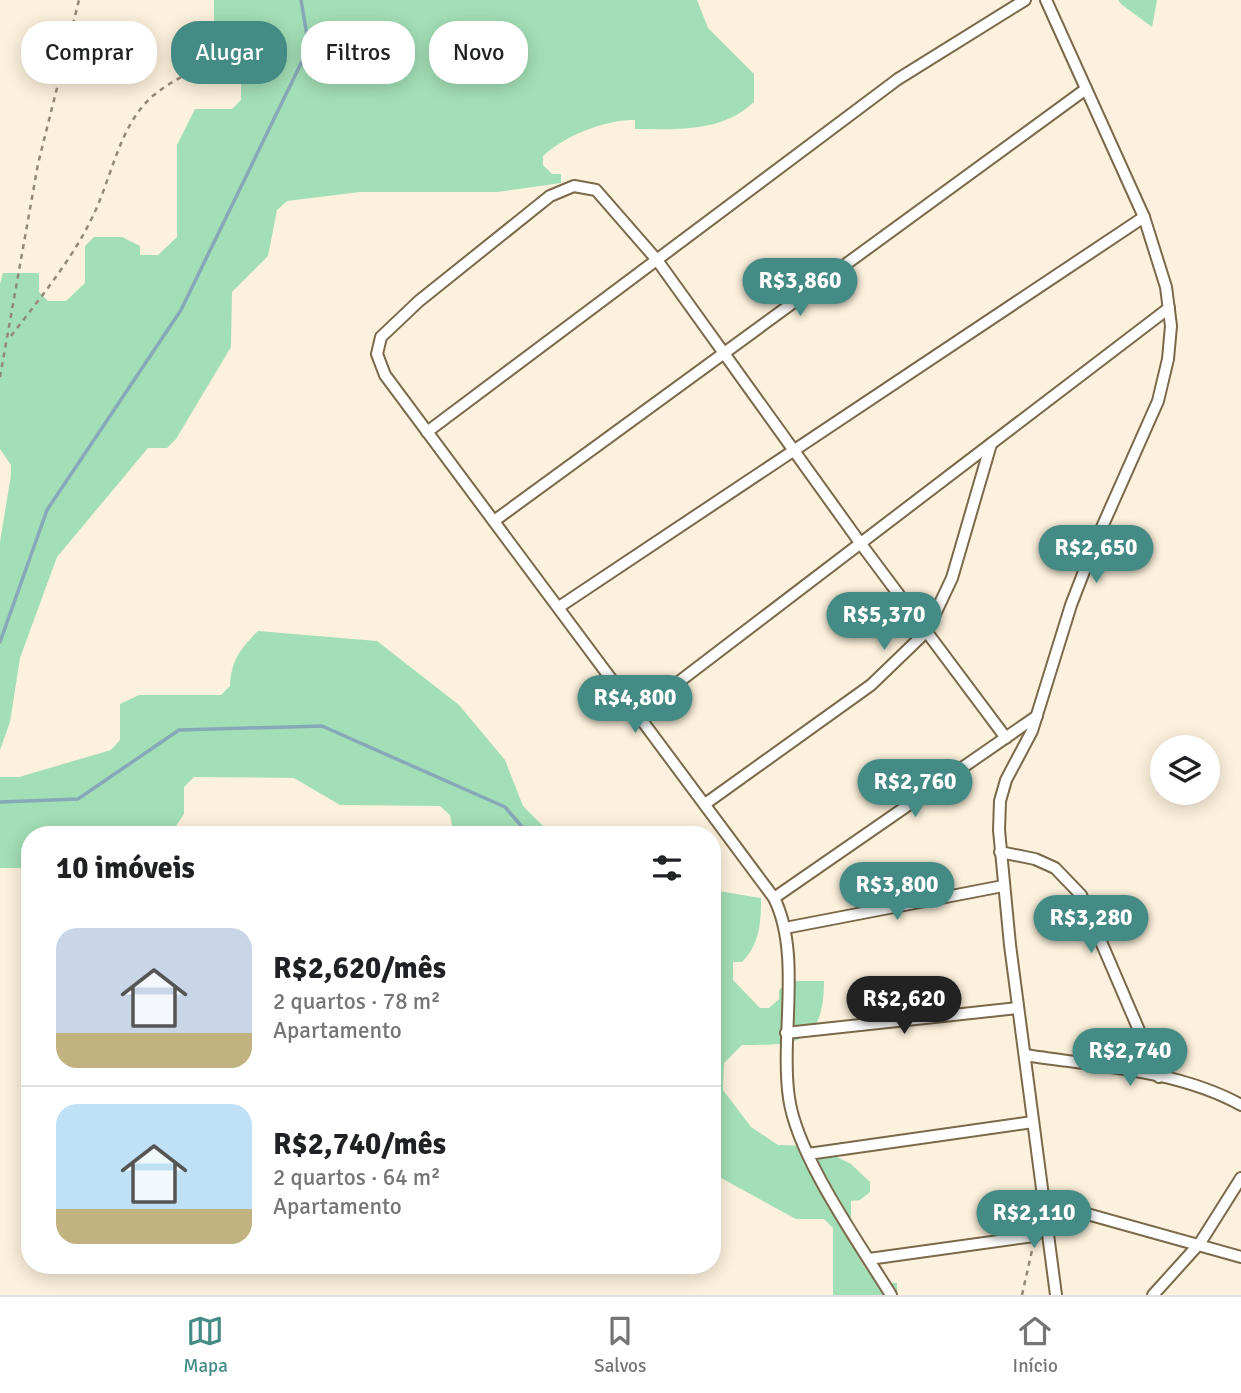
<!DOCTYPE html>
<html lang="pt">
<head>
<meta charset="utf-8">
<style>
  body { margin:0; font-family:Signika,sans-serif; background:#f2f2f2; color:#202124; height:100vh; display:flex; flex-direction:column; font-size:26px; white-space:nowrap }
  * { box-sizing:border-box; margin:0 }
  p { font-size:23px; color:#757577 }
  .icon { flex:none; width:38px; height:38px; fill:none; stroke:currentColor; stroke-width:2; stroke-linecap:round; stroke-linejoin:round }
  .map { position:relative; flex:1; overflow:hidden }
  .details { position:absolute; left:21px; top:826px; width:700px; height:448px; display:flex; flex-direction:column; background:#fff; border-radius:28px; box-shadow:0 4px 18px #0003 }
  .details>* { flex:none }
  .top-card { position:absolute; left:21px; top:21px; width:700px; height:63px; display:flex; gap:14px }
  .controls { position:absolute; left:1150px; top:735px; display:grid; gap:14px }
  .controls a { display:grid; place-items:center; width:70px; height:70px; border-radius:50%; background:#fff; box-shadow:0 4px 18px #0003; font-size:35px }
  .price { position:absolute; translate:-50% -60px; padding:0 16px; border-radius:24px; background:#458b85; color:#fff; font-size:23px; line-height:46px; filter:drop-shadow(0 2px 4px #0008) }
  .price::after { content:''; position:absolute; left:50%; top:42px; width:21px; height:16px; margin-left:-10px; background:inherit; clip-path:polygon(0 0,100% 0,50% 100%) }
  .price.active { background:#222; color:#fff }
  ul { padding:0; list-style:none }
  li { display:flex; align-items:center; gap:21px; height:175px; padding:0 35px }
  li+li { border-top:2px solid #e0e0e0 }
  li span { display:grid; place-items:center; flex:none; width:196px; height:140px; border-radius:21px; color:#555 }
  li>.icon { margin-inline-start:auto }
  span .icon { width:84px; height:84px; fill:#fffc; stroke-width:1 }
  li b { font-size:30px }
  h2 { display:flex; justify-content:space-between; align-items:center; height:84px; padding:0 35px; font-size:30px }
  .pill { padding:0 24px; border-radius:28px; background:#fff; box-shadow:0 4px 18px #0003; font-size:24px; line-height:63px }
  .pill.active { background:#458b85; color:#fff }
  .tab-bar { display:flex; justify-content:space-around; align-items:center; height:98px; border-top:2px solid #e0e0e0; background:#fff; font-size:19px; color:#757577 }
  .tab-bar a { display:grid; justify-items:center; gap:4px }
  .tab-bar .active { color:#458b85 }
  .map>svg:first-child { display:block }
  .green { fill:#a3dfb6 }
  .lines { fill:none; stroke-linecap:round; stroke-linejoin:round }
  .stream { stroke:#86a8b8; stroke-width:3.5 }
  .minor-casing { stroke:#7a694a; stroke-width:14 }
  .path { stroke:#928978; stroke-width:2.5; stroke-dasharray:5 5; stroke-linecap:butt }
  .minor { stroke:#fff; stroke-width:10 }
</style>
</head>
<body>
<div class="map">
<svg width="1241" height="1295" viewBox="0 0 1241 1295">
  <rect width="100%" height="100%" fill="#fcf1dc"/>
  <g class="green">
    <path d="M214,0H697L708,28L754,74V102C721,133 677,129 635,129V120C606,119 564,136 543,156V165L552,174H561V183L497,192H360L287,201L277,210L268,256L232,292L231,347L176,439L167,448H148L57,557L20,658L10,722L0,750V542L11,475V465L0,449V284L3,273H39V292L48,301H66L85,283V246L94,237H122L140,246V255H158L177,237V145L195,109H232L241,100V73L223,36H214Z"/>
    <polygon points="1118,0 1157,0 1152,27 1121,4"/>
    <path d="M258,631L377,641L459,705L505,760L523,806L552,835H454L450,815L440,806L340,805L294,778L194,777L184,787V814L170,835H30V868H0V777H19L111,750L120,740V704L139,695H221L230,686C231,661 240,649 258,631Z"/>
    <path d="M712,890L761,898C761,922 760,944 742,962H733V980L760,1008H769L779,999V990L788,981H824C824,1045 796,1045 742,1045L724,1063L723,1090L751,1127L778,1145L815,1146L851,1164L870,1182V1192L860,1200L851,1201C851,1238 851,1255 878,1283H897V1295H833V1228L824,1219H796L712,1173Z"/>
  </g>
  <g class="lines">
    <g class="stream">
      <polyline points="0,642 47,510 181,310 309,47 301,0"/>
      <polyline points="0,802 78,799 179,730 322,726 505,807 529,835"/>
    </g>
    <defs>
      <g id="minor">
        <polyline points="1046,0 1144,217 1166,287 1171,326 1168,359 1158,401 1095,543 1071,605 1032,731 1006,780 1000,801 999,830 1010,945 1056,1295"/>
        <polyline points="427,432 898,79 1025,0"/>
        <polyline points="494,521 1086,89"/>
        <polyline points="559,607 1144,217"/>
        <polyline points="638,713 1169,308"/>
        <polyline points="705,804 871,685 927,631 952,578 991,444"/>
        <polyline points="1000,852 1035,859 1055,868 1081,895 1159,1077"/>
        <polyline points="774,898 1037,716"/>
        <polyline points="785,928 1003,886"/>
        <polyline points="786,1033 1018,1008"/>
        <path d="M1025,1055C1096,1066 1178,1070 1241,1105"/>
        <polyline points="808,1154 1033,1122"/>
        <polyline points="1044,1202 1241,1257"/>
        <polyline points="869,1259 1034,1236 1046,1227"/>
        <path d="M891,1295C859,1243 797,1156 789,1098C780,1036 802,954 774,898L385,375L377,354L381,337L419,301L550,196L574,186L596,190L657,260L861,544L1006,738"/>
        <polyline points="1153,1295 1200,1243 1241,1178"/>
      </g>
    </defs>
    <use href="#minor" class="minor-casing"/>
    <g class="path">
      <path d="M11,336C40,298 71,261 92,218C112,178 119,124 154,95C172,80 194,71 214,60"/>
      <polyline points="0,377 38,164 79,0"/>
      <polyline points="1022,1295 1033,1246"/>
    </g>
    <use href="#minor" class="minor"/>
  </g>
</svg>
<div class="controls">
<a><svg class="icon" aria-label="layers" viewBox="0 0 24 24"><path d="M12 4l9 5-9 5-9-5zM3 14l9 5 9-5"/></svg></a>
</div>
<b class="price" style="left:800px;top:318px">R$3,860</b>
<b class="price" style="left:1096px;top:585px">R$2,650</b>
<b class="price" style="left:884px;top:652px">R$5,370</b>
<b class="price" style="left:635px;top:735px">R$4,800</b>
<b class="price" style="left:915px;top:819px">R$2,760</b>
<b class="price" style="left:897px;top:922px">R$3,800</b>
<b class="price" style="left:1091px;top:955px">R$3,280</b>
<b class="price active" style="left:904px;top:1036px">R$2,620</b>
<b class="price" style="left:1130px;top:1088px">R$2,740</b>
<b class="price" style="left:1034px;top:1250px">R$2,110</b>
<div class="top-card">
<a class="pill">Comprar</a>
<a class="pill active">Alugar</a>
<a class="pill">Filtros</a>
<a class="pill">Novo</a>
</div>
<section class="details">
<h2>10 imóveis<svg class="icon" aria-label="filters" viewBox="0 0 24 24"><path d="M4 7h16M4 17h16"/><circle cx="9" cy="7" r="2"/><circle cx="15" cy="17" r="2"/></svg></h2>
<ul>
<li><span style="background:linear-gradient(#c9d6e8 75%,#c2b280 0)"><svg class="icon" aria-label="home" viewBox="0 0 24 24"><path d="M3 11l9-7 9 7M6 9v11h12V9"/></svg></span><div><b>R$2,620/mês</b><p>2 quartos · 78 m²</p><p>Apartamento</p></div></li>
<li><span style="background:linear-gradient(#bfe0f5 75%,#c2b280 0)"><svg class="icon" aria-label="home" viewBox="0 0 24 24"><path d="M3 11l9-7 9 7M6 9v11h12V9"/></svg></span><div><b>R$2,740/mês</b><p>2 quartos · 64 m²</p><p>Apartamento</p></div></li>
</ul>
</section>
</div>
<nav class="tab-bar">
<a class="active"><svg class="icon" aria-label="map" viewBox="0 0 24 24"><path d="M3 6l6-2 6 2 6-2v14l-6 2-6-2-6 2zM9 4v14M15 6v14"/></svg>Mapa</a>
<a><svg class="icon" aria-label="saved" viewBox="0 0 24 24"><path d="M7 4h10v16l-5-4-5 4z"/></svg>Salvos</a>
<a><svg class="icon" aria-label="home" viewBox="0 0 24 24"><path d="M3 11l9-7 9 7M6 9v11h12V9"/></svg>Início</a>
</nav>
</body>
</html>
